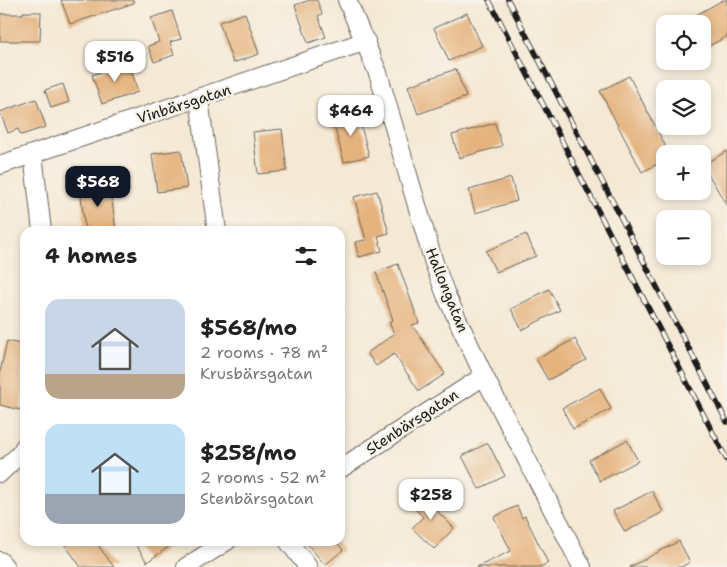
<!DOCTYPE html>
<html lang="en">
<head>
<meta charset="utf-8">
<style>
  body { margin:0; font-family:"Shantell Sans",sans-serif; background:#f6f6f6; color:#222; height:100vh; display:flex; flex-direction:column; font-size:19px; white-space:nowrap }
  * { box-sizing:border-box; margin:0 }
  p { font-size:16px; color:#767676 }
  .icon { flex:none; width:28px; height:28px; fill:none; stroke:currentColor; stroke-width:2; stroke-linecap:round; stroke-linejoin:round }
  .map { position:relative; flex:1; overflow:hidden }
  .drawer { position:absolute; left:20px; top:226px; width:325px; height:320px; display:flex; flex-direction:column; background:#fff; border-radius:15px; box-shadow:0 2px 8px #0003 }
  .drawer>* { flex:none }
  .controls { position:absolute; left:656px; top:15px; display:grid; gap:10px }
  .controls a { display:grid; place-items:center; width:55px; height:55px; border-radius:10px; background:#fff; box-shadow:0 2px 8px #0003; font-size:25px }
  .price { position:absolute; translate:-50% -42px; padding:0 11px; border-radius:10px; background:#fff; color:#222; font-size:16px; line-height:32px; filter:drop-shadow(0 1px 2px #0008) }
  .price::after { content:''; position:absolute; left:50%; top:30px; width:15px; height:11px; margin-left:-8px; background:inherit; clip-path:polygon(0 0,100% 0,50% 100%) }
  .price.selected { background:#111827; color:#fff }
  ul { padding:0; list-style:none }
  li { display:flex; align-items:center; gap:15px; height:125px; padding:0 25px }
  li span { display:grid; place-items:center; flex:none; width:140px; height:100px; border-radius:15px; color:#555 }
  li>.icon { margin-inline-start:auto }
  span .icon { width:60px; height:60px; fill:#fffc; stroke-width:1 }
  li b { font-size:21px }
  h2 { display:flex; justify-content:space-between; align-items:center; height:60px; padding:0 25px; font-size:21px }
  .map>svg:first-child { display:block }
  .building { fill:#e5b37e }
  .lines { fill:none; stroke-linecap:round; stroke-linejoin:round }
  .minor-casing { stroke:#68645d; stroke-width:20 }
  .minor { stroke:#fff; stroke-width:18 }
  .rail-casing { stroke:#1c1c1c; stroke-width:5.5 }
  .rail { stroke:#f7f3e8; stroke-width:4; stroke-dasharray:11; stroke-linecap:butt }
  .labels { text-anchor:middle; stroke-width:5; stroke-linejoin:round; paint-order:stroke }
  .street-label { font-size:15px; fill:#1c1c1c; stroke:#f7f3e8 }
</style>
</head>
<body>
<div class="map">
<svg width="727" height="567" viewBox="0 0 727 567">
  <rect width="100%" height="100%" fill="#f7f3e8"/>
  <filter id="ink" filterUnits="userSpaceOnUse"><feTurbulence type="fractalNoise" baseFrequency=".02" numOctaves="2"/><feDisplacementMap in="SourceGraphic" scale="10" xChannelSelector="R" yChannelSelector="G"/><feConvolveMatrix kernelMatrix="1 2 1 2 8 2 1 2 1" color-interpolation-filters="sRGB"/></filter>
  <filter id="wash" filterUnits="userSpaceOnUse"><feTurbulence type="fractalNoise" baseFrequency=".0096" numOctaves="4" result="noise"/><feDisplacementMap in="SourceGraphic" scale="20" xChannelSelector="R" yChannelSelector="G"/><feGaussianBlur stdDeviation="1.12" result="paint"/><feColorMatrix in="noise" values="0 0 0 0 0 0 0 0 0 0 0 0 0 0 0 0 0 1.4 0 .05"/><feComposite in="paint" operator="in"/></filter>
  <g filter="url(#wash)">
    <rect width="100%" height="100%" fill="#f5e9d5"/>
    <g id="blocks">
      <g class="building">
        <polygon points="61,0 133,0 134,3 70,24"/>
        <polygon points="310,0 317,0 322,14 318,16 326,37 308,43 295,5"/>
        <polygon points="723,0 727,0 727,36 702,50 702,24 680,24"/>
        <polygon points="172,11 181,39 170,42 174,55 154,62 148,46 159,42 151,18"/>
        <polygon points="23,12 41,12 40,41 0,41 0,14 23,14"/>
        <polygon points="245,13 259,54 233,63 219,22"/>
        <polygon points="467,13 482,46 449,61 434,28"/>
        <polygon points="129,63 138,92 102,104 92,75"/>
        <polygon points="456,69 466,97 418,114 408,86"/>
        <polygon points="629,76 665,145 665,160 642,172 600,91"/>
        <polygon points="63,84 69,102 51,108 45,90"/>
        <polygon points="36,99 46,127 21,135 18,129 8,133 0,112"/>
        <polygon points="357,111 369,156 344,162 332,118"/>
        <polygon points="495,123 502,146 459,158 452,135"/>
        <polygon points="282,129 287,171 258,174 253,132"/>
        <polygon points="181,150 187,188 157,192 152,154"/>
        <polygon points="727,151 727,206 703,165"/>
        <polygon points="511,178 517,201 475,213 469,190"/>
        <polygon points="110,185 116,231 99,231 98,227 85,229 80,189"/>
        <polygon points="377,191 389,233 378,236 382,251 359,257 355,242 366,240 354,197"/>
        <polygon points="526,234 536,256 496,272 486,251"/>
        <polygon points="398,264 419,323 412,325 445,374 419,391 394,354 376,366 367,353 394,334 389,322 393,320 376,272"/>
        <polygon points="549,289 560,310 522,330 511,309"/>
        <polygon points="575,339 586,360 548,380 536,359"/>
        <polygon points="7,341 25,345 25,386 20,410 0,405 0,372"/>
        <polygon points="600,388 611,409 573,429 562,408"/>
        <polygon points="627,440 638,461 600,481 589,460"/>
        <polygon points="488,443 505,476 479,489 462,456"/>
        <polygon points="425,490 437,502 433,507 454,528 434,549 412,528 423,517 411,505"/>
        <polygon points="652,491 663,512 625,532 613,511"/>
        <polygon points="517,506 522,518 525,516 548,563 540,567 477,567 511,551 494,517"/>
        <polygon points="62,541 95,541 114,567 81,567"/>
        <polygon points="133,541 177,541 147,562"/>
        <polygon points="305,541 336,541 343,550 325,565"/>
        <polygon points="679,541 690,562 681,567 630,567"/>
      </g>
    </g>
  </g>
  <g filter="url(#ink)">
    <use href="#blocks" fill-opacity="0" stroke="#68645d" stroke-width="1"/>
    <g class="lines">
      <defs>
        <g id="minor">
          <polyline points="347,0 378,73 434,263 446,295 484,376 582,567"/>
          <polyline points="199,99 217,231"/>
          <polyline points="33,154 42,231"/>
          <polyline points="0,165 366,41"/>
          <polyline points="340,469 484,376"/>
          <polyline points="0,473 20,454 25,446"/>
          <polyline points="288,541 308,567"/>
          <polyline points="0,561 5,567"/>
          <polyline points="186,567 227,541"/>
        </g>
      </defs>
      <use href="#minor" class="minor-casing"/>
      <use href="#minor" class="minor"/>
      <defs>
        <g id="rail">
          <polyline points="489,0 727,460"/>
          <polyline points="508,0 727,422"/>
        </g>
      </defs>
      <use href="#rail" class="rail-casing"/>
      <use href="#rail" class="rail"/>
    </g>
  </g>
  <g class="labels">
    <g class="street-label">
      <text transform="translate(184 104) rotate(-18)" y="5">Vinbärsgatan</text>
      <text transform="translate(447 290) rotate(68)" y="5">Hallongatan</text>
      <text transform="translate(412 422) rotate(-33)" y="5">Stenbärsgatan</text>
    </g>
  </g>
</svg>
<div class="controls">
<a><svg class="icon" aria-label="locate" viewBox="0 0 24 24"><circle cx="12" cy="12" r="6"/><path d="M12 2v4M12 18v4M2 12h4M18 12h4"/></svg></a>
<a><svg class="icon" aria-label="layers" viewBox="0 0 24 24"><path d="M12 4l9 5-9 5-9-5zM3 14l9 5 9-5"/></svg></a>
<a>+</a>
<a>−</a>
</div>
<b class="price" style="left:115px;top:83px">$516</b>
<b class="price" style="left:351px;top:137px">$464</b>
<b class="price selected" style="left:98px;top:208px">$568</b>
<b class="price" style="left:431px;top:521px">$258</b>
<section class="drawer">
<h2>4 homes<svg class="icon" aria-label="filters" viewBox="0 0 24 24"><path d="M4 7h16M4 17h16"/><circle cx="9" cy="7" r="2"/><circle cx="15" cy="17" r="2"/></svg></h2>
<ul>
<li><span style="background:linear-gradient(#c9d6e8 75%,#b9a48a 0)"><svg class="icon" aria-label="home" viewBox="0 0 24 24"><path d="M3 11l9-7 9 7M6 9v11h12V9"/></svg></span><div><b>$568/mo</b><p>2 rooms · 78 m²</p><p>Krusbärsgatan</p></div></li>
<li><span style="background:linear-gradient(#bfe0f5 70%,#9aa5b1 0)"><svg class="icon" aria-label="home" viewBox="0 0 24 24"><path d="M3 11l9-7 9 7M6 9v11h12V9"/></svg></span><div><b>$258/mo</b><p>2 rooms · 52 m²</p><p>Stenbärsgatan</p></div></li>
</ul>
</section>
</div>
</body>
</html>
